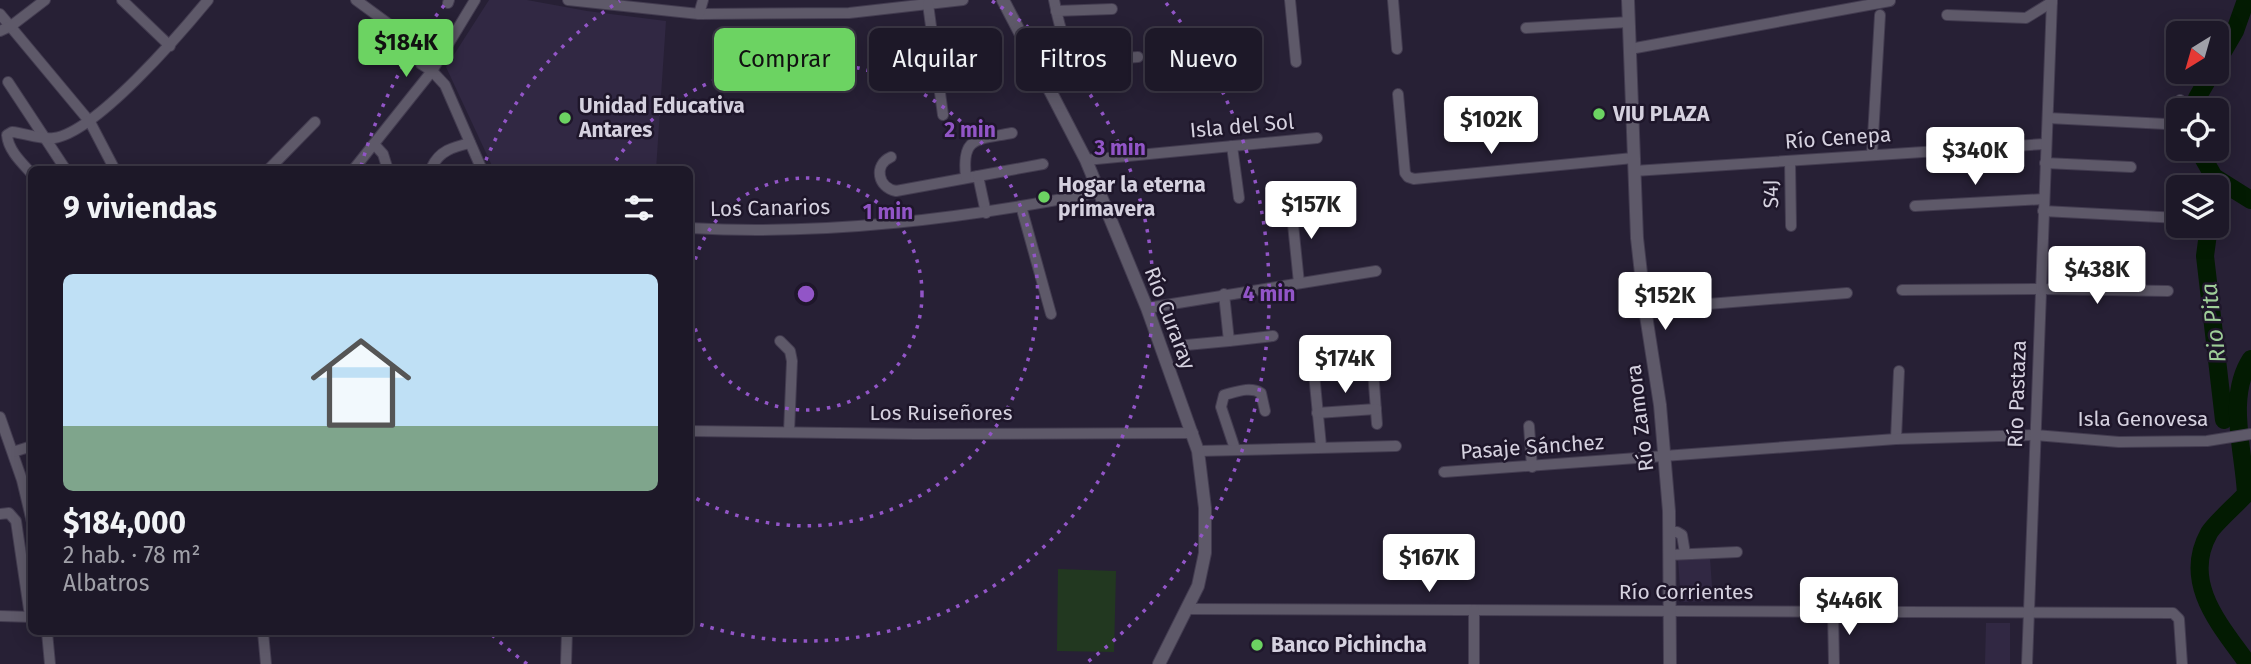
<!DOCTYPE html>
<html lang="es">
<head>
<meta charset="utf-8">
<style>
  body { margin:0; font-family:"Fira Sans",sans-serif; background:#252130; color:#f1f3f6; height:100vh; display:flex; flex-direction:column; font-size:26px; white-space:nowrap }
  * { box-sizing:border-box; margin:0 }
  p { font-size:23px; color:#a0a0a8 }
  .icon { flex:none; width:38px; height:38px; fill:none; stroke:currentColor; stroke-width:2; stroke-linecap:round; stroke-linejoin:round }
  .map { position:relative; flex:1; overflow:hidden }
  .panel { position:absolute; left:28px; top:166px; width:665px; height:469px; display:flex; flex-direction:column; background:#1d1828; border-radius:10px; box-shadow:0 4px 18px #0003,0 0 0 2px #3b3745 }
  .panel>* { flex:none }
  .hud { position:absolute; left:714px; top:28px; width:665px; height:63px; display:flex; gap:14px }
  .needle { width:46px; rotate:217deg }
  .controls { position:absolute; left:2166px; top:21px; display:grid; gap:14px }
  .controls a { display:grid; place-items:center; width:63px; height:63px; border-radius:10px; background:#1d1828; box-shadow:0 4px 18px #0003,0 0 0 2px #3b3745; font-size:35px }
  .price { position:absolute; translate:-50% -60px; padding:0 16px; border-radius:7px; background:#fff; color:#222; font-size:23px; line-height:46px; filter:drop-shadow(0 2px 4px #0008) }
  .price::after { content:''; position:absolute; left:50%; top:42px; width:21px; height:16px; margin-left:-10px; background:inherit; clip-path:polygon(0 0,100% 0,50% 100%) }
  .price.current { background:#6cd362; color:#111 }
  ul { padding:0; list-style:none }
  li { display:grid; align-content:center; gap:14px; height:371px; padding:0 35px }
  li+li { border-top:2px solid #3b3745 }
  li span { display:grid; place-items:center; height:217px; border-radius:10px; color:#555 }
  li>.icon { margin-inline-start:auto }
  span .icon { width:126px; height:126px; fill:#fffc; stroke-width:1 }
  li b { font-size:30px }
  h2 { display:flex; justify-content:space-between; align-items:center; height:84px; padding:0 35px; font-size:30px }
  .tag { padding:0 24px; border-radius:10px; background:#1d1828; box-shadow:0 4px 18px #0003,0 0 0 2px #3b3745; font-size:24px; line-height:63px }
  .tag.current { background:#6cd362; color:#111 }
  .map>svg:first-child { display:block }
  .built { fill:#312843 }
  .green { fill:#223820 }
  .lines { fill:none; stroke-linecap:round; stroke-linejoin:round }
  .river { stroke:#031b02; stroke-width:18 }
  .minor-casing { stroke:#433c50; stroke-width:12 }
  .tertiary-casing { stroke:#433c50; stroke-width:14 }
  .minor { stroke:#5e5969; stroke-width:10 }
  .tertiary { stroke:#5e5969; stroke-width:12 }
  .ring { fill:none; stroke:#9255c7; stroke-width:3.5; stroke-dasharray:3.5 7 }
  .poi-dot { fill:#6cd362; stroke:#1e162a; stroke-width:2.5 }
  .labels { text-anchor:middle; stroke-width:5; stroke-linejoin:round; paint-order:stroke }
  .poi-label { font-size:21px; font-weight:bold; fill:#d5d1df; stroke:#1e162a; text-anchor:start }
  .street-label { font-size:21px; fill:#d5d1df; stroke:#1e162a }
  .water-label { font-size:23px; font-style:italic; fill:#9ecd98; stroke:#1e162a }
  .centre { fill:#9255c7; stroke:#1e162a; stroke-width:3.5 }
  .ring-label { font-size:21px; text-anchor:middle; font-weight:bold; fill:#9255c7; stroke:#1e162a; stroke-width:5; stroke-linejoin:round; paint-order:stroke }
</style>
</head>
<body>
<div class="map">
<svg width="2251" height="664" viewBox="0 0 2251 664">
  <rect width="100%" height="100%" fill="#272035"/>
  <g class="built">
    <polygon points="489,0 527,0 587,11 666,21 656,170 494,170 446,67"/>
    <polygon points="1710,558 1713,601 1681,602 1678,559"/>
    <polygon points="1986,623 2010,623 2010,664 1985,664"/>
  </g>
  <polygon class="green" points="1058,569 1116,571 1114,652 1057,651"/>
  <g class="lines">
    <g class="river">
      <polyline points="2217,62 2235,31 2246,0"/>
      <polyline points="2194,110 2197,98 2212,72"/>
      <polyline points="2198,149 2214,177 2251,200"/>
      <polyline points="2209,226 2205,256 2224,420"/>
      <path d="M2248,664C2221,626 2181,583 2209,533C2214,524 2237,504 2246,494C2244,451 2226,397 2251,359"/>
    </g>
    <defs>
      <g id="minor">
        <polyline points="122,0 170,46"/>
        <polyline points="356,0 416,44 421,64 432,71 445,85 482,170"/>
        <polyline points="568,0 699,14 849,13 963,0"/>
        <path d="M1054,0C1059,23 1062,45 1081,61L1138,57"/>
        <polyline points="1290,0 1296,62"/>
        <polyline points="1393,0 1397,49"/>
        <polyline points="448,3 449,0"/>
        <polyline points="928,4 943,115"/>
        <polyline points="1056,11 1112,9"/>
        <polyline points="0,14 90,122 115,170"/>
        <polyline points="699,14 703,0"/>
        <polyline points="1947,15 2026,18 2052,2"/>
        <polyline points="1526,28 1629,22"/>
        <polyline points="0,31 11,26 45,0"/>
        <polyline points="1630,49 1890,1"/>
        <polyline points="8,82 66,170"/>
        <polyline points="1398,94 1405,173 1408,177 1414,179 1633,158"/>
        <polyline points="2048,118 2166,124 2175,115 2180,100"/>
        <polyline points="374,144 383,154 388,170"/>
        <polyline points="1232,146 1239,198"/>
        <polyline points="1872,154 1880,15"/>
        <path d="M891,157C873,165 878,188 896,191L978,176L986,213"/>
        <polyline points="1086,160 1317,138"/>
        <polyline points="1790,161 1791,226"/>
        <polyline points="2045,163 2131,167"/>
        <path d="M432,167C439,151 453,147 470,143"/>
        <polyline points="268,170 315,122"/>
        <polyline points="353,170 432,71 475,0"/>
        <polyline points="1634,171 2045,144"/>
        <path d="M32,174C22,163 8,150 7,135L12,132C25,133 40,140 54,138C96,132 180,34 208,0"/>
        <polyline points="978,176 1043,164"/>
        <path d="M966,177C961,136 977,140 1012,133"/>
        <polyline points="1021,206 1051,314"/>
        <polyline points="1915,206 2044,199"/>
        <polyline points="2043,211 2179,218"/>
        <polyline points="1292,214 1299,283"/>
        <path d="M690,228C827,236 965,218 1100,192"/>
        <polyline points="1902,290 2041,289 2168,291"/>
        <polyline points="1224,294 1229,341 1273,336"/>
        <polyline points="1147,308 1376,271"/>
        <polyline points="1645,309 1847,293"/>
        <polyline points="780,341 790,351 792,361 789,432"/>
        <polyline points="1186,345 1229,341"/>
        <polyline points="1372,357 1377,424"/>
        <polyline points="1313,363 1321,446"/>
        <polyline points="1317,413 1376,409"/>
        <polyline points="0,417 22,480 32,522"/>
        <polyline points="1529,426 1532,467"/>
        <polyline points="690,431 915,434 1193,433"/>
        <polyline points="1896,439 1899,371"/>
        <path d="M1235,449L1221,407L1224,395C1236,392 1250,386 1261,393L1265,411"/>
        <polyline points="1198,451 1396,446"/>
        <polyline points="13,452 32,446"/>
        <polyline points="1444,472 1896,439 2035,435 2119,442 2207,441 2251,434"/>
        <polyline points="0,514 9,513 16,521 30,616"/>
        <polyline points="1669,532 1677,532 1682,535 1685,553"/>
        <polyline points="1669,555 1737,552"/>
        <polyline points="1188,609 2173,613 2179,619 2182,664"/>
        <polyline points="1833,611 1834,664"/>
        <polyline points="0,616 32,617"/>
        <polyline points="47,632 50,664"/>
        <polyline points="263,632 266,664"/>
        <polyline points="566,664 567,632"/>
        <polyline points="1474,664 1474,610"/>
        <polyline points="2027,664 2052,0"/>
      </g>
      <g id="tertiary">
        <polyline points="1003,0 1086,160 1147,308 1198,451 1205,508 1205,553 1198,586 1159,664"/>
        <polyline points="1628,0 1637,238 1645,309 1660,405 1669,511 1670,664"/>
      </g>
    </defs>
    <use href="#minor" class="minor-casing"/>
    <use href="#tertiary" class="tertiary-casing"/>
    <use href="#minor" class="minor"/>
    <use href="#tertiary" class="tertiary"/>
  </g>
  <g class="ring">
    <circle cx="806" cy="294" r="116"/>
    <path d="M610 169A232 232 0 1 1 690 495"/>
    <path d="M482 170A347 347 0 0 1 620 1M992 1A347 347 0 0 1 690 621"/>
    <path d="M527 664A463 463 0 0 1 490 633M361 166A463 463 0 0 1 446 3M1166 3A463 463 0 0 1 1085 664"/>
  </g>
  <g class="poi-dot">
    <circle cx="1599" cy="114" r="7"/>
    <circle cx="565" cy="118" r="7"/>
    <circle cx="1044" cy="197" r="7"/>
    <circle cx="1257" cy="645" r="7"/>
  </g>
  <g class="labels">
    <g class="poi-label">
      <text x="579" y="113">Unidad Educativa<tspan x="579" dy="24">Antares</tspan></text>
      <text x="1613" y="121">VIU PLAZA</text>
      <text x="1058" y="192">Hogar la eterna<tspan x="1058" dy="24">primavera</tspan></text>
      <text x="1271" y="652">Banco Pichincha</text>
    </g>
    <g class="street-label">
      <text transform="translate(1242 126) rotate(-5)" y="7">Isla del Sol</text>
      <text transform="translate(1838 138) rotate(-4)" y="7">Río Cenepa</text>
      <text transform="translate(1771 194) rotate(-91)" y="7">S4J</text>
      <text transform="translate(770 208) rotate(-1)" y="7">Los Canarios</text>
      <text transform="translate(1170 318) rotate(69)" y="7">Río Curaray</text>
      <text transform="translate(2017 394) rotate(-88)" y="7">Río Pastaza</text>
      <text x="941" y="420">Los Ruiseñores</text>
      <text transform="translate(1640 418) rotate(-97)" y="7">Río Zamora</text>
      <text x="2143" y="426">Isla Genovesa</text>
      <text transform="translate(1532 447) rotate(-4)" y="7">Pasaje Sánchez</text>
      <text x="1686" y="599">Río Corrientes</text>
    </g>
    <g class="water-label">
      <text transform="translate(2213 323) rotate(-97)" y="8">Rio Pita</text>
    </g>
  </g>
  <circle cx="806" cy="294" r="10" class="centre"/>
  <g class="ring-label">
    <text x="970" y="137">2 min</text>
    <text x="1120" y="155">3 min</text>
    <text x="888" y="219">1 min</text>
    <text x="1269" y="301">4 min</text>
  </g>
</svg>
<div class="controls">
<a><svg class="needle" viewBox="-14 -14 28 28"><path d="M0-13l5 13h-10z" fill="#e53935"/><path d="M0 13l5-13h-10z" fill="#a0a0a8"/></svg></a>
<a><svg class="icon" aria-label="locate" viewBox="0 0 24 24"><circle cx="12" cy="12" r="6"/><path d="M12 2v4M12 18v4M2 12h4M18 12h4"/></svg></a>
<a><svg class="icon" aria-label="layers" viewBox="0 0 24 24"><path d="M12 4l9 5-9 5-9-5zM3 14l9 5 9-5"/></svg></a>
</div>
<b class="price current" style="left:406px;top:79px">$184K</b>
<b class="price" style="left:1491px;top:156px">$102K</b>
<b class="price" style="left:1975px;top:187px">$340K</b>
<b class="price" style="left:1311px;top:241px">$157K</b>
<b class="price" style="left:2097px;top:306px">$438K</b>
<b class="price" style="left:1665px;top:332px">$152K</b>
<b class="price" style="left:1345px;top:395px">$174K</b>
<b class="price" style="left:1429px;top:594px">$167K</b>
<b class="price" style="left:1849px;top:637px">$446K</b>
<div class="hud">
<a class="tag current">Comprar</a>
<a class="tag">Alquilar</a>
<a class="tag">Filtros</a>
<a class="tag">Nuevo</a>
</div>
<section class="panel">
<h2>9 viviendas<svg class="icon" aria-label="filters" viewBox="0 0 24 24"><path d="M4 7h16M4 17h16"/><circle cx="9" cy="7" r="2"/><circle cx="15" cy="17" r="2"/></svg></h2>
<ul>
<li><span style="background:linear-gradient(#bfe0f5 70%,#7fa58c 0)"><svg class="icon" aria-label="home" viewBox="0 0 24 24"><path d="M3 11l9-7 9 7M6 9v11h12V9"/></svg></span><div><b>$184,000</b><p>2 hab. · 78 m²</p><p>Albatros</p></div></li>
</ul>
</section>
</div>
</body>
</html>
